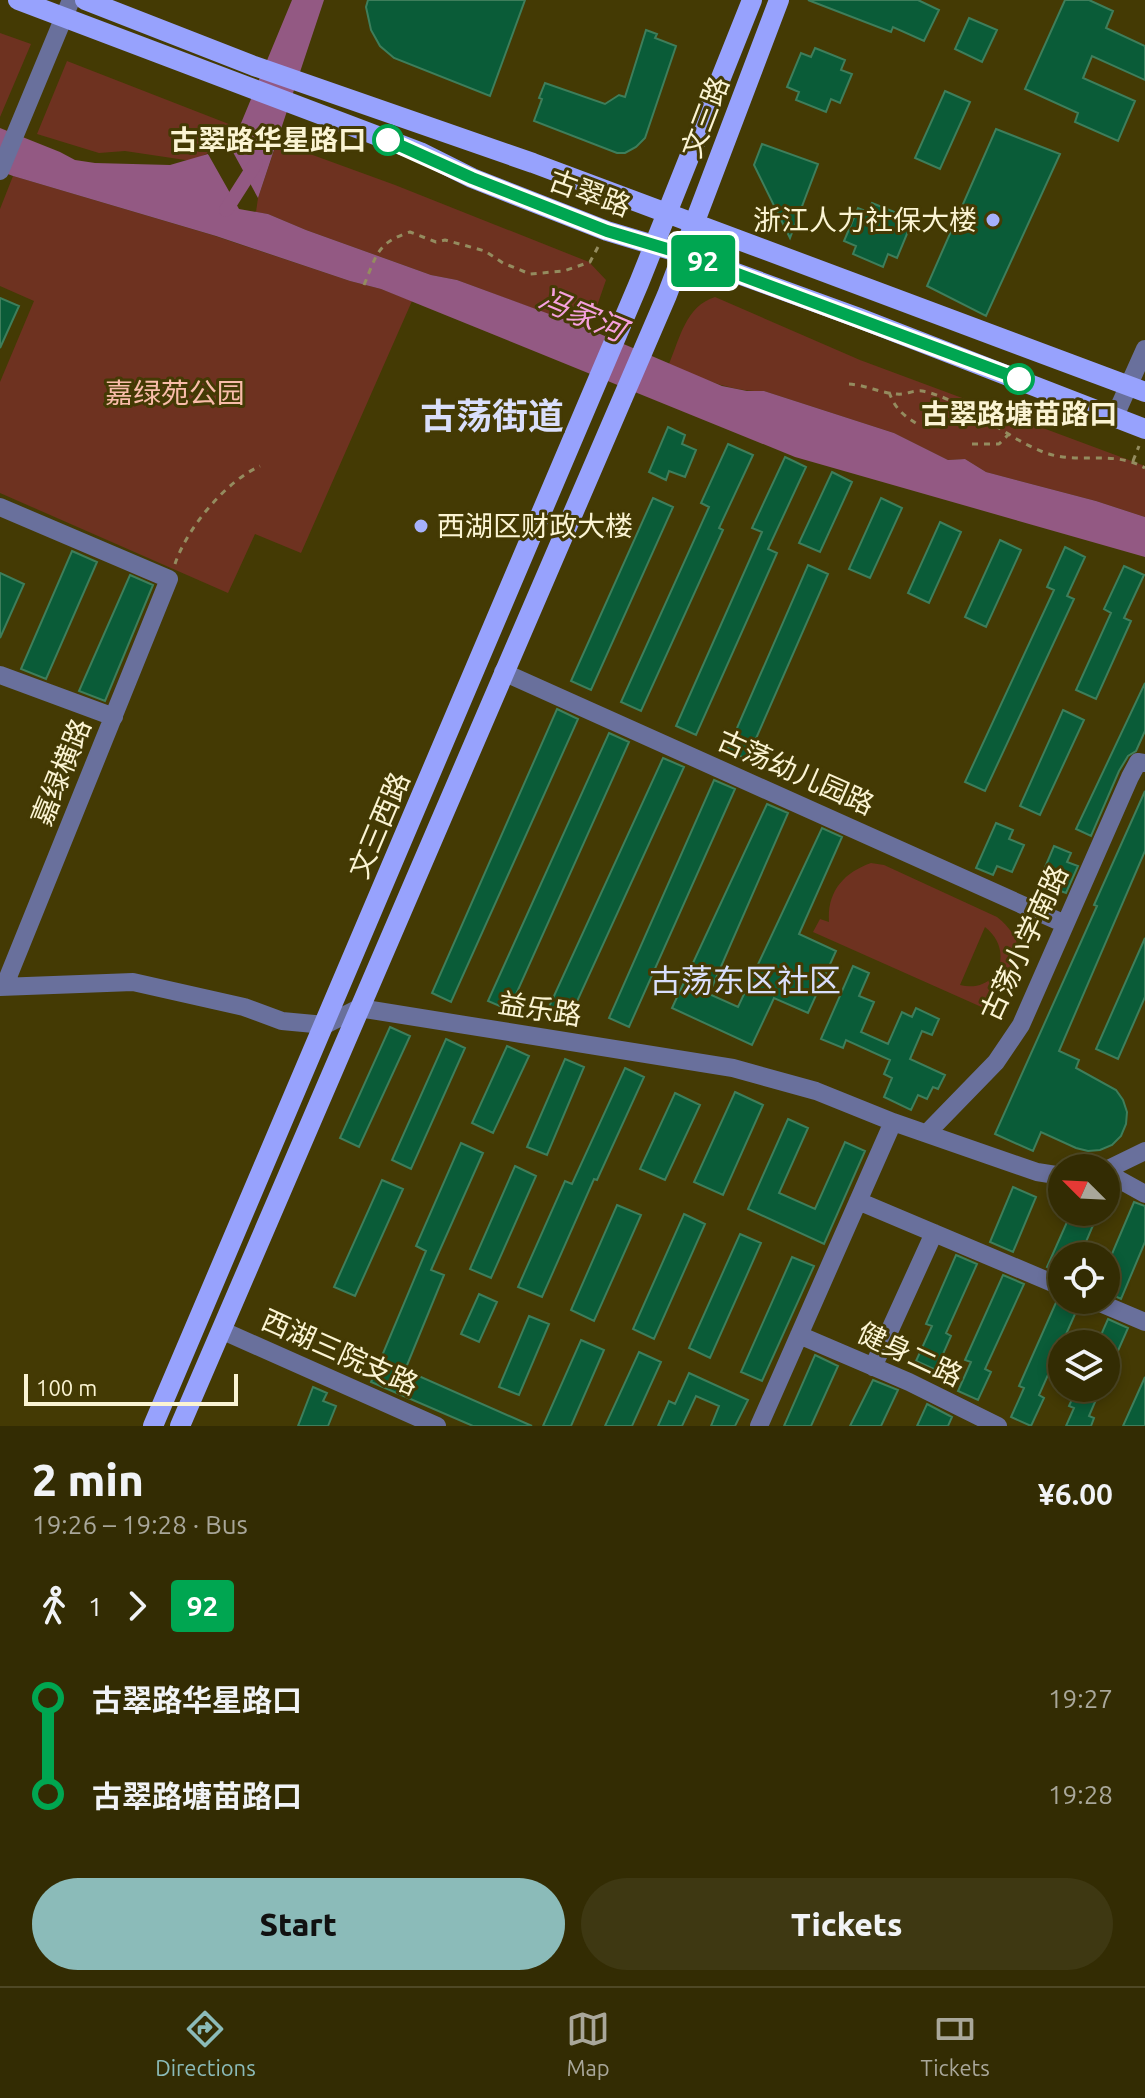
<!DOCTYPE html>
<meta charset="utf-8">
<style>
:root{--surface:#332c03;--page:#3e3812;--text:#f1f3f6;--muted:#a9a79a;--line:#4e4825;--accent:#8bbbb9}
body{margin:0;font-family:Ubuntu,"Noto Sans SC",sans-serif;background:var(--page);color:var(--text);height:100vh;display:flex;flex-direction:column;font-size:30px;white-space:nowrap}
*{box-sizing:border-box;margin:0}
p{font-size:26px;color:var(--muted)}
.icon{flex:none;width:44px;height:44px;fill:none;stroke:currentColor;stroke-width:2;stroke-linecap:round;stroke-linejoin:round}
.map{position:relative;height:1426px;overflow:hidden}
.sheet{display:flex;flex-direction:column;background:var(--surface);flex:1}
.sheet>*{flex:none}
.badge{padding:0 16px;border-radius:6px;font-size:28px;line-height:52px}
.needle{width:52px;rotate:294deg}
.tools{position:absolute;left:1048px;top:1154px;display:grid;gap:16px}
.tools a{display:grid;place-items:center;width:72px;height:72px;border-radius:50%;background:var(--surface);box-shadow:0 4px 12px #0003,0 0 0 2px var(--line);font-size:40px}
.scale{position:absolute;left:24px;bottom:20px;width:214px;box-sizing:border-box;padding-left:8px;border:4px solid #fbf4d3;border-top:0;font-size:22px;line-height:28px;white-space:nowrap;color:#fbf4d3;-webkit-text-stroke:6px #443a04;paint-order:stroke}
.map>.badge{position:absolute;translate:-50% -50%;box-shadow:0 0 0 4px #fff}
.legs{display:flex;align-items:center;gap:12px;height:88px;padding:0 32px;font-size:26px}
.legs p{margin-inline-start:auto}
.headline{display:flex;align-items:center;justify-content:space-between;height:136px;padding:0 32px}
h1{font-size:44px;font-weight:800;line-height:60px}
.cta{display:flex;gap:16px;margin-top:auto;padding:16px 32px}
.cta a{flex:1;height:92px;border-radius:48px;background:var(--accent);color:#111;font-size:32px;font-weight:800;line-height:92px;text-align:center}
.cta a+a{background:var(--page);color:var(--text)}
ul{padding:0 32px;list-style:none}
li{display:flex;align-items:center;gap:28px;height:96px;font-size:30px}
li i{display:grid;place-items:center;width:12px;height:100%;margin:0 10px;background:currentColor}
li i::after{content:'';width:20px;height:20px;margin:-10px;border:6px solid;border-radius:50%;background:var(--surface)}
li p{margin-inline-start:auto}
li:first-child i{background:linear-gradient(#0000 50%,currentColor 0)}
li:last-child i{background:linear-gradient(currentColor 50%,#0000 0)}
.menu{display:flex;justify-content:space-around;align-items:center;height:112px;border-top:2px solid var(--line);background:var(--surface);font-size:22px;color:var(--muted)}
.menu a{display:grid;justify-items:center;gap:4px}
.menu .active{color:var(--accent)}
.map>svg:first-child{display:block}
.green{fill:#6e3220;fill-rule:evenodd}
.water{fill:#935983}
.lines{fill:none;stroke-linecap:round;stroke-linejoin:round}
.canal{stroke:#935983;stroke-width:14}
.building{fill:#0a5c38;stroke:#3e7e5b;stroke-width:2}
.path{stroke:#948c5f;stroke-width:3;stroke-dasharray:6 6;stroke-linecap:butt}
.minor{stroke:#69709c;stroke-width:18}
.major{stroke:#97a2fd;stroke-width:20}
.line-1-casing{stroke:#fff;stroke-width:18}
.line-1{stroke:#00a651;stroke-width:12}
.stop-1-dot{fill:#fff;stroke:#00a651;stroke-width:4}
.poi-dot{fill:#a6b1fc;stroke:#443a04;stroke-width:3}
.labels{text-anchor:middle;stroke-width:6;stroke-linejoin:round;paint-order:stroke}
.street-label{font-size:28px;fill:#fbf4d3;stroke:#443a04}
.stop-label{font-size:28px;font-weight:bold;fill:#fbf4d3;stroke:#443a04;text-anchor:end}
.poi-label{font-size:28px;fill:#fbf4d3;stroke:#443a04;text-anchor:end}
.park-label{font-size:28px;fill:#f9bcaa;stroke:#443a04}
.water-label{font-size:30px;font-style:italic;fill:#f4a0dd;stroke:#443a04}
.quarter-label{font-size:32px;fill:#d9defb;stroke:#443a04}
.district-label{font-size:36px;font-weight:bold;fill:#d9defb;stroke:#443a04}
</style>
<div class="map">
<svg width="1145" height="1426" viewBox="0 0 1145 1426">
<rect width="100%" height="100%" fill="#443a04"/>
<path class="green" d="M0,33l31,11 -31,73z
M67,61l172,67 -11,15 -36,18 -67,-10 -26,2 -62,-19z
M277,142l118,43 194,77 17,18 -17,49 -132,-49 -26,-5 -125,-45 -38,-16 -12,-2 2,-14z
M13,176l199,59 138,46 31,8 31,12 -111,252 -46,-19 -27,59 -228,-100v-111l34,-81 -34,-15v-77z
M715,297l145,63 285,106v51l-49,-16 -110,-29 -21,-13 -17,1 -54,-27 -130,-42c-34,1 -64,-13 -95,-27 11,-26 17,-58 46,-67z
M871,863l13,2 113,52c33,26 25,55 -6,78l10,5 -6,13 -182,-81 7,-13 9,3c-2,-30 14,-49 42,-59zM985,927c30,23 14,67 -25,58z"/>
<path class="water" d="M292,0h32l-66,198 -30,-55 11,-15z
M0,128l60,24 15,8 20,3 75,2 38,-11 31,55 29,5 38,16 125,45 26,5 122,45 143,61 25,5h17l130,42 54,27 17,-1 21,13 110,29 49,16v40l-350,-100 -414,-168 -31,-8 -134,-45 -203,-60 -13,-5z"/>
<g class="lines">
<path class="canal" d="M226,210l30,-47"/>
</g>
<path class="building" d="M368,0h157l-35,96 -96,-38 -14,-12 -9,-16 -5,-23z
M808,0h110l21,10 -15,31 -31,-14 -2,5z
M1065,0h24l24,11 -7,17 39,18v34l-53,-24 -9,22 52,23 -17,40 -43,-19 3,-9 -53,-24z
M969,18l28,12 -15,32 -27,-13z
M646,30l11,4 -2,4 21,8 -31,92 -9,9 -11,6h-8l-83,-32 8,-22 -3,-1 6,-15 60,21 14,-9 6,2z
M815,48l30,12 -4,10 11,4 -12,29 -9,-4 -5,13 -30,-12 3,-8 -12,-5 14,-34 10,4z
M945,91l25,11 -30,67 -25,-11z
M996,129l64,25 -74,162 -59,-30z
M762,144l56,20 -28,74 -36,-73z
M872,203l30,12 -3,9 10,5 -12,29 -9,-4 -5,13 -30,-13 3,-8 -12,-5 14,-33 10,4z
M0,298l19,8 -19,42z
M668,427l17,8 -3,9 14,6 -11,27 -16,-6 -3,9 -17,-8z
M728,444l25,11 -34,73 4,2 -82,181 -20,-9 88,-195 -8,-4z
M785,457l21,10 -38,82 9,4 -81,182 -20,-9 86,-194 -10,-4z
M832,472l20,10 -32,70 -21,-9z
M653,498l20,9 -82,183 -20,-9z
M881,498l21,10 -32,70 -21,-9z
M940,522l21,10 -32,71 -21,-10z
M1000,540l21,10 -35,77 -21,-10z
M1065,547l20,10 -18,39 7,3 -89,192 -20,-9 89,-192 -7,-3z
M72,551l25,11 -51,117 -25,-10z
M808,565l20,9 -81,185 -20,-8z
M1124,566l20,9 -20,43 7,3 -35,78 -20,-9 35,-77 -7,-4z
M0,573l24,11 -24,54z
M130,575l23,10 -48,116 -26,-10z
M1145,683v48l-9,20 -8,5 -9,15 -28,65 -15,-7z
M557,709l21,10 -127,283 -19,-9z
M1063,710l21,10 -44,95 -20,-9z
M609,733l20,9 -120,268 -21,-9z
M663,758l21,9 -115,252 -21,-10z
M714,780l21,9 -106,238 -20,-9z
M1145,791v60l-86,200 20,9 -3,8 40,22 7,10 4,12 -1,12 -5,12 -9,9 -12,5 -12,1 -12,-3 -35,-16 -8,19 -38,-17 102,-228 -3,-1z
M767,804l21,9 -79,181 29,13 84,-179 20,9 -43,97 37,17 -28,62 -34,-15 -22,47 -80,-37z
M996,823l17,7 -4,9 15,6 -12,27 -15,-6 -4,9 -17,-7z
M1054,846l17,7 -4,9 11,4 -12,27 -11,-4 -4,9 -16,-7z
M1145,938v59l-27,62 -22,-10z
M853,966l16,7 -10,23 15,6 -13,30 27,12 14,-32 10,5 4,-9 23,11 -7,16 -10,-4 -12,28 35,16 -7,14 -5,-2 -6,12 -9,-4 -7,15 -27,-13 8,-19 -8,-4 6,-14 -44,-20 -3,8 -22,-9z
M390,1027l20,9 -51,111 -19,-9z
M446,1039l19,9 -54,121 -19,-9z
M507,1046l22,10 -36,77 -21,-10z
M565,1059l19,8 -37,88 -20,-8z
M625,1068l19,9 -47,103 -3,-1 -52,118 -24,-10 47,-106 7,3z
M735,1092l28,13 -40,90 -29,-13z
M675,1093l25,12 -35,75 -25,-11z
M788,1119l20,9 -29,65 36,16 30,-67 20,9 -41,93 -76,-35z
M461,1143l22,10 -52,117 13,5 -39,95 127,56h-59l-102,-44 55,-131 -10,-5z
M515,1166l21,10 -45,102 -21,-9z
M382,1180l21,9 -48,107 -21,-9z
M1013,1187l23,10 -23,55 -23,-10z
M1134,1202l11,4v36l-24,57 -15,-7v-24z
M617,1205l24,10 -47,106 -23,-11z
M1071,1213l23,10 -14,33h-18v17l-15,-6z
M684,1214l21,10 -51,115 -21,-10z
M740,1234l21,9 -51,115 -21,-10z
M956,1255l21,9 -31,69 5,3 -15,34 -20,-9 16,-35 -6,-2z
M792,1257l22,9 -52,115 -21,-9z
M1003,1275l21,9 -39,85 6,3 -13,28 -20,-9 13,-29 -6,-2z
M479,1294l18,8 -18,40 -18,-8z
M1058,1298l21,7 -40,90 5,3 -13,28 -20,-9 13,-29 -5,-2z
M529,1316l20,8 -30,71 -20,-8z
M1108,1319l20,9 -22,50v-34h-9z
M581,1340l23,10 -33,76h-28z
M639,1352l22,10 -29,64h-27z
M815,1355l23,11 -27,60h-27z
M689,1373l59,27 -13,26h-24l8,-20 -23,-10 -14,30h-24l11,-25 6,3z
M1145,1377v49h-22z
M873,1380l25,10 -17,36h-31z
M313,1387l14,6 -4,8 13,5 -8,20h-30z
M1077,1388h24l-12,28 5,2 -3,8h-25l8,-18 -5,-2z
M927,1404l25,13 -4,9h-31z"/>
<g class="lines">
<path class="path" d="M364,285c13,-31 13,-42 46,-53l26,10 9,-2 40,11 18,12 27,11 34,-3 26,-9 9,-17
M849,384c16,1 32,9 48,10 8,1 17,-4 25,-3 17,3 36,13 51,21 25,14 48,33 76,42 32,10 65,-4 96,14
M889,392c6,17 15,24 30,33
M972,444h27l9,-9
M1133,461l6,-15
M175,564c12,-36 50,-82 85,-98"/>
<path class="minor" d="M0,171l71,-171
M1115,416l30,-67
M0,507l169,72 -165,408
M503,672l562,252
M0,675l114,42
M0,987l133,-5 111,25 38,14 43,4 34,-17 374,60 83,23 77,31 144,50 25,4
M927,1133l69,-71 25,-37 109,-248 8,-15 7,1
M1106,1170l39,-19
M1107,1170l11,9 27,15
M858,1201l204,86
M1093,1300l52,22
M221,1330l216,96
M799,1335l110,47 89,44
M873,1367l61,-134
M759,1426l134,-304"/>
<path class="major" d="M18,0l402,152 52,26 135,53 77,23 175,64 286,111
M85,0l169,66 279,97 612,229
M153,1426l486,-1143 113,-283
M180,1426l487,-1131 112,-295"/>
</g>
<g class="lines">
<g class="line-1-casing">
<path id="line-1" d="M388,140l84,38 135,53 77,23 335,125"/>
</g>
<use href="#line-1" class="line-1"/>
</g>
<g class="stop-1-dot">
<circle cx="388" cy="140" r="14"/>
<circle cx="1019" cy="379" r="14"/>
</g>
<g class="poi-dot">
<circle cx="993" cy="220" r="8"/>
<circle cx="421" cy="526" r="8"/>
</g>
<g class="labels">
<g class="street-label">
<text transform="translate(705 117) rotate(-69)" y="10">文三路</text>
<text transform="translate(590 193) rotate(20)" y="10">古翠路</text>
<text transform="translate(61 772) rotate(-68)" y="10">嘉绿横路</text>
<text transform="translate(796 772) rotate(24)" y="10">古荡幼儿园路</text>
<text transform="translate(379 825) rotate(-67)" y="10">文三西路</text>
<text transform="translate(1024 943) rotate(-65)" y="10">古荡小学南路</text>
<text transform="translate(540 1009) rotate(9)" y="10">益乐路</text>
<text transform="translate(340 1352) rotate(24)" y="10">西湖三院支路</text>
<text transform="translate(910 1354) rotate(25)" y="10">健身二路</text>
</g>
<g class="stop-label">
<text x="366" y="150">古翠路华星路口</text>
<text x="1019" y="424" text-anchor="middle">古翠路塘苗路口</text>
</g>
<g class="poi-label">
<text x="977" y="230">浙江人力社保大楼</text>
<text x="437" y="536" text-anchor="start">西湖区财政大楼</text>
</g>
<g class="park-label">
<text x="175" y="403">嘉绿苑公园</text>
</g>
<g class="water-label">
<text transform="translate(582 315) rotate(23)" y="10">冯家河</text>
</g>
<g class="quarter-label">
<text x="745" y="992">古荡东区社区</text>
</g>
<g class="district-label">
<text x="492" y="429">古荡街道</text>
</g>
</g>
</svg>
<div class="tools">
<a><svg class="needle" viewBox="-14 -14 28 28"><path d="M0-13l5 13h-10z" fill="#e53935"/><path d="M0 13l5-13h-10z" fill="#a9a79a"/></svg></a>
<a><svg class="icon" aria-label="locate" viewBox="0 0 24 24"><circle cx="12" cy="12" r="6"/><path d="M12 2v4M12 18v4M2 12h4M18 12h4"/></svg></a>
<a><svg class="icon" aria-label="layers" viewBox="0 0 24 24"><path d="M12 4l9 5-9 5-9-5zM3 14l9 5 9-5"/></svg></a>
</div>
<div class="scale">100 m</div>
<b class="badge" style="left:703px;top:261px;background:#00a651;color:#fff">92</b>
</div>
<section class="sheet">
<div class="headline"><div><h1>2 min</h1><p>19:26 – 19:28 · Bus</p></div><b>¥6.00</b></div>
<div class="legs"><svg class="icon" aria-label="walk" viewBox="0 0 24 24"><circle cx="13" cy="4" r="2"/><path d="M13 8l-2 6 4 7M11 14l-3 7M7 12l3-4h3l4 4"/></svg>1<svg class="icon" aria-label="forward" viewBox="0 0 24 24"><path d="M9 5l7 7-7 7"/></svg><b class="badge" style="background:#00a651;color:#fff">92</b></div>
<ul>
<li><i style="color:#00a651"></i><b>古翠路华星路口</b><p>19:27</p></li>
<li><i style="color:#00a651"></i><b>古翠路塘苗路口</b><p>19:28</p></li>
</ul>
<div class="cta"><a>Start</a><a>Tickets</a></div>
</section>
<nav class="menu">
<a class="active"><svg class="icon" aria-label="directions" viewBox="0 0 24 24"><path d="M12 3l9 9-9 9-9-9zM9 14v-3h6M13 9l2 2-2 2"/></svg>Directions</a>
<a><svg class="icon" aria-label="map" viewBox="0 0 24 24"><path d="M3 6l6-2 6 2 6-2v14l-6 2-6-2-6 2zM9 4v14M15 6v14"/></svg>Map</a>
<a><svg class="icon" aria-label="tickets" viewBox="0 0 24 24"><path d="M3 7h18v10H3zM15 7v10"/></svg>Tickets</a>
</nav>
